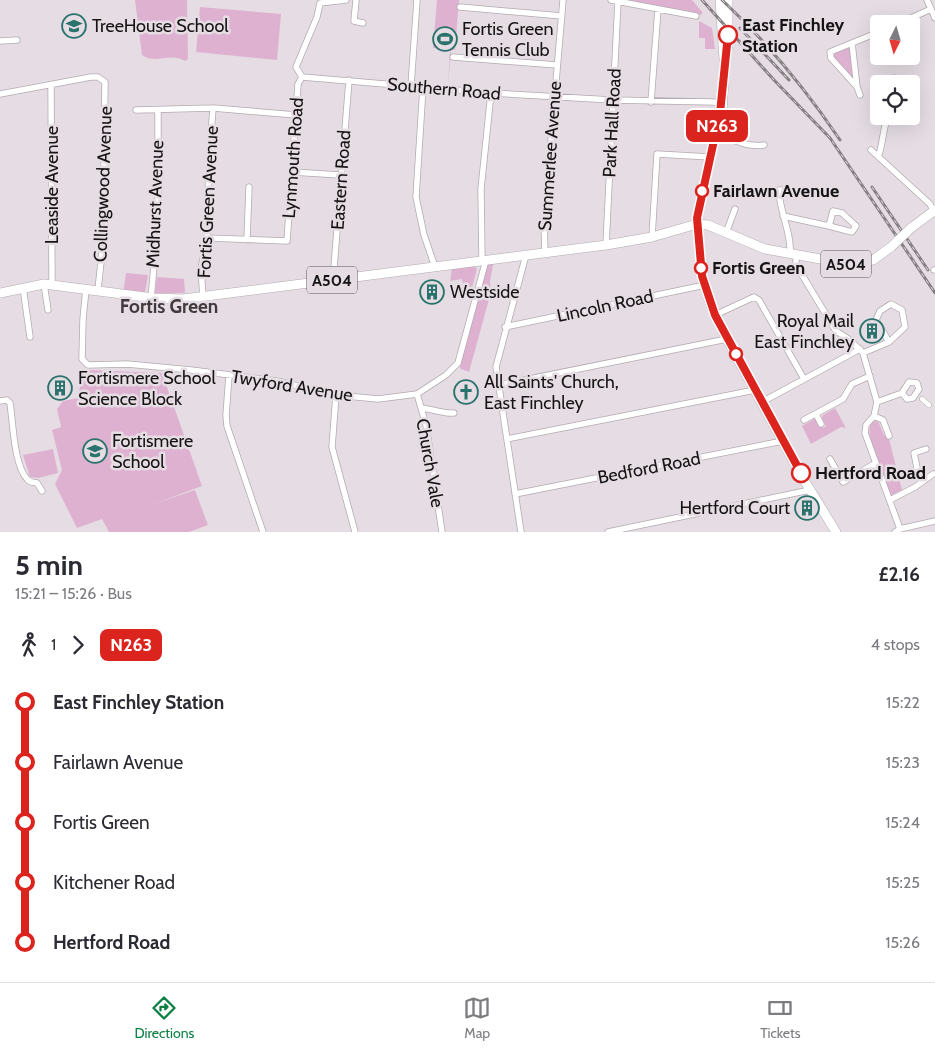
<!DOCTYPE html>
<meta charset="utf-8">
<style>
:root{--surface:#fff;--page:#f2f2f3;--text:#2b2b33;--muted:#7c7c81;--line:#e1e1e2;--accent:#0b8043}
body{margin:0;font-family:Cabin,sans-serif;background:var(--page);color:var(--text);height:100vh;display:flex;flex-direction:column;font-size:19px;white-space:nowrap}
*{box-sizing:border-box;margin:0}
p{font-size:16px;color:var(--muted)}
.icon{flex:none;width:28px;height:28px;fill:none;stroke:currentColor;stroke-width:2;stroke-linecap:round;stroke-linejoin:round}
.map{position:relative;height:532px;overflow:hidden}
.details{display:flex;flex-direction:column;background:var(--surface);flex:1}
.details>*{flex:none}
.badge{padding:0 10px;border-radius:8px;font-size:18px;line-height:32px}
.needle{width:32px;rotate:185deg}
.fabs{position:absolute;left:870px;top:15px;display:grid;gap:10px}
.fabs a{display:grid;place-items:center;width:50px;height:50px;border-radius:5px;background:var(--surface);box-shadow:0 5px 20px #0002;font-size:25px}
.map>.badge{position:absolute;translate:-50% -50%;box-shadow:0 0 0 2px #fff}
.legs{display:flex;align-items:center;gap:8px;height:55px;padding:0 15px;font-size:16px}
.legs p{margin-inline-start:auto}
.overview{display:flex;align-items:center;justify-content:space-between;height:85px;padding:0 15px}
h1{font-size:28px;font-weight:700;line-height:38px}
ul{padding:0 15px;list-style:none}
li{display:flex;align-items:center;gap:18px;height:60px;font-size:19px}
li i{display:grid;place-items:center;width:8px;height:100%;margin:0 6px;background:currentColor}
li i::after{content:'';width:12px;height:12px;margin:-6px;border:4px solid;border-radius:50%;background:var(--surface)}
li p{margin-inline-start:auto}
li:first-child i{background:linear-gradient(#0000 50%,currentColor 0)}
li:last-child i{background:linear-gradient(currentColor 50%,#0000 0)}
.tabs{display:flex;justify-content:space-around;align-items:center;height:70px;border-top:1px solid var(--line);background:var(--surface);font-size:14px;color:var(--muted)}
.tabs a{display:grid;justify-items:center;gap:2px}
.tabs .selected{color:var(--accent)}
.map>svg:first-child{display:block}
.green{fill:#dfb1d1}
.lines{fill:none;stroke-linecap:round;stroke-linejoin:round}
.pedestrian-casing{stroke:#b2aaaf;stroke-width:5.5}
.minor-casing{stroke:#b2aaaf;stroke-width:7}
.primary-casing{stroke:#b2aaaf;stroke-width:10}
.pedestrian{stroke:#fff;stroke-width:4.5}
.minor{stroke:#fff;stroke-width:5.5}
.primary{stroke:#fff;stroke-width:9}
.rail-casing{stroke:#857f83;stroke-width:3}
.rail{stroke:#e5dde3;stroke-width:1;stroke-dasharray:4;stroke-linecap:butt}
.primary-bridge-casing{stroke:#b2aaaf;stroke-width:10;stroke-linecap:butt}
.primary-bridge{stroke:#fff;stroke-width:9}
.line-1-casing{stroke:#fff;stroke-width:11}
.line-1{stroke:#dc241f;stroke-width:8}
.stop-1-dot{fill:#fff;stroke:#dc241f;stroke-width:2.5}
.labels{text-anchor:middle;stroke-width:5;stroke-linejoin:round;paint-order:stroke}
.shield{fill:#e5dde3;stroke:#545053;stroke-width:1}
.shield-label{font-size:16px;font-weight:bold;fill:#161315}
.stop-label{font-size:18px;font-weight:bold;fill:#161315;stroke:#e5dde3;text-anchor:start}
.poi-label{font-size:18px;fill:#161315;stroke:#e5dde3;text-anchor:start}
.street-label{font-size:18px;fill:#161315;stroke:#e5dde3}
.neighbourhood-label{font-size:19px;font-weight:bold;fill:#40393e;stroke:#e5dde3}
</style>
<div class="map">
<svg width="935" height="532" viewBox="0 0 935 532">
<rect width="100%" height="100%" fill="#e5dde3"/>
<path class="green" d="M135,0h52l1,59 -3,2c-16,-9 -29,4 -43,-6z
M437,0h22l-4,50h-4l-3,35 2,-35 -17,-2z
M623,0h69l11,13 -3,2z
M200,7l81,7 -4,46 -81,-8z
M699,21l13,7 3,21h-10v-11h-6z
M850,47l4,32 -21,-22 1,-4z
M494,259l-4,22 1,11 -22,80 -8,-3 -3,-6 28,-103z
M474,266l3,3 -7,26 -4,-1 2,-8 -5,-3 -1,-4 -12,2 2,-13z
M126,273l22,2 -3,18 -22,1z
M157,277l27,2 1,14h-30z
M89,370l73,3 40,113 -48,18 41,-14 13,35 -19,7h-80l-7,-13 -25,9 -22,-44 7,-14 -10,-40 9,-3 -4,-18 6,-8 15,-3 3,-18z
M835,408l11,20 -5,-1 -30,17 -9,-18 12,-7 4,1 5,8 3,-2 -4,-8 1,-3z
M878,421l6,14 5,4 13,51 -10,5 -2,-1c-6,-16 -28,-59 -18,-72z
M53,449l5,24 -20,5 -8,-1 -7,-22z"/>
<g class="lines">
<g class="pedestrian-casing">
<path id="pedestrian" d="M922,399l7,6"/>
</g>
<g class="minor-casing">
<path id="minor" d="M356,0l-2,21 9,2
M611,0l85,16
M927,0l8,18
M460,7l102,9
M898,24l33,-15
M0,41l17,-1
M852,43l5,44 3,8
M453,57l104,8
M302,77l189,16 121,7 102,2 5,2
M302,77l-6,-10 21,-50 3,-14 26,-3
M894,84v-6
M51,85l1,199
M411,86l6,-86
M423,87l-7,110 8,38 11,32
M857,87l-26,-29 -1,-6 49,-20
M0,94l91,-17h7l7,5 -2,161 -5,47
M651,102l7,-93
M136,110l77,-2 83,7
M715,135c17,3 31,13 49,10
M871,150l59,54 3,6
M878,156c4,-5 5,-29 10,-40
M292,172l48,3
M833,211l9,2 14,13 -4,6 -23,-6z
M783,216l46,10
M726,233l9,-24
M652,237l5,-83 53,3
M207,238l80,3 11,-157 4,-7
M247,240l2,-53
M606,245l12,-244
M545,253l-1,-31 19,-222
M790,254c2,-21 -11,-43 -11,-64l22,1
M796,255v10l40,66 14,9 13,13 14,49 -3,14 9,4 6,16
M482,261l-1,-72 10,-96
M934,270h1
M333,280l16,-200
M44,284l4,26
M23,287l7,50
M86,289l-3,30 -1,40 6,6 39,-1 64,6 86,11 59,14 42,4 39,-5 29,-19 12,-12 28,-103
M203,297l-2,-28 6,-31 2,-77 4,-53
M151,298l7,-73v-114
M715,315l39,-18 5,3 45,79
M505,327l200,-42
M863,353l26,-11 -13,-22 4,-9 11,-7 11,6 3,17 -16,15
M229,376l-3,39 1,11 36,106
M499,385l228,-46
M417,394l9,31 16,107
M336,395l-4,52 23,85
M0,401l7,-1 3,3c3,20 4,62 17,76 3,4 6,3 10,4l5,8
M762,402l98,-53
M877,402l25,-9 7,-11 8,1 2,6 -6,9 -6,1 -5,-6
M421,408c12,1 22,6 33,5
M816,414l5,10
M874,416l-8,9 -1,8 35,96 -5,3
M804,420l39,-21 9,-15 18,-8
M507,439l248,-49
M830,459l13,23 33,-19
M925,480l-8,-12 -3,-15 12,-4
M515,494l268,-53
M890,500l25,-13 18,-13
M900,529l35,-8
M521,532l-25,-165 30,-112
M608,532l202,-42"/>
</g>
<g class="primary-casing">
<path id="primary" d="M720,0l4,59
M728,0v45l-3,16 -3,50 -2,2 -23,105 5,58 10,32 15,31 74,136 35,57
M911,228l24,-18
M0,293l44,-9 109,14 30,1 423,-54 46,-8 45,-13 11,1 57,24 89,16 19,-5 18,-13"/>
</g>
<use href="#pedestrian" class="pedestrian"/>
<use href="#minor" class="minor"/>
<use href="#primary" class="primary"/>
<g class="rail-casing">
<path id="rail" d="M702,0l72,80 56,58 105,155
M722,0c45,42 83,88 118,140
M740,28l49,52
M872,187l56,83"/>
</g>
<use href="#rail" class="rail"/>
<g class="primary-bridge-casing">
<path id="primary-bridge" d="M891,247l20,-19"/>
</g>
<use href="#primary-bridge" class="primary-bridge"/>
</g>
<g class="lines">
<g class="line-1-casing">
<path id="line-1" d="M728,35l-8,78 -23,105 5,58 13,39 86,158"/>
</g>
<use href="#line-1" class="line-1"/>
</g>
<defs>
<g id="school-ring" transform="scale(1.25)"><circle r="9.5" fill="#e5dde3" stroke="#2a726c" stroke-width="1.5"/><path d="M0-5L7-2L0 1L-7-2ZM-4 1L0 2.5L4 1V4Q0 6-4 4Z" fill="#2a726c"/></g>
<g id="stadium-ring" transform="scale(1.25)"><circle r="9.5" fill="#e5dde3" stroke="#2a726c" stroke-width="1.5"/><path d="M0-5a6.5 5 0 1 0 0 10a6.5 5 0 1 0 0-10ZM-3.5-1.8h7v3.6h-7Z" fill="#2a726c"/></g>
<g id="building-ring" transform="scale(1.25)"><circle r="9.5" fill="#e5dde3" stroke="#2a726c" stroke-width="1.5"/><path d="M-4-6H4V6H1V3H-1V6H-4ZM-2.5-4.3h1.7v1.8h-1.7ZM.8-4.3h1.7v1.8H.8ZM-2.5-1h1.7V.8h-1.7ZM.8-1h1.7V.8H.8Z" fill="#2a726c"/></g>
<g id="church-ring" transform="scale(1.25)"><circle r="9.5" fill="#e5dde3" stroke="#2a726c" stroke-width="1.5"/><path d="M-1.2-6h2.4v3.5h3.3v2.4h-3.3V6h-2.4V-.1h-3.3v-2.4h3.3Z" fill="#2a726c"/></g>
</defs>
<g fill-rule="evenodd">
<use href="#school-ring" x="74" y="26"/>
<use href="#stadium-ring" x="445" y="39"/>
<use href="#building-ring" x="432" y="292"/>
<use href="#building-ring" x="872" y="331"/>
<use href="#building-ring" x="60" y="388"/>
<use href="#church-ring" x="466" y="392"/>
<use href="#school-ring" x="95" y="451"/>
<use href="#building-ring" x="807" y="508"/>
</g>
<g class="stop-1-dot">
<circle cx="728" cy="35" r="9"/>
<circle cx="702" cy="191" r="6"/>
<circle cx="701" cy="268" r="6"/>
<circle cx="736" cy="354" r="6"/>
<circle cx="801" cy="473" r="9"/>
</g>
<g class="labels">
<g class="shield">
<rect x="821" y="250.5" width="50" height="27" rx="4"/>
<rect x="307" y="266.5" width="50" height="27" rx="4"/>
</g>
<g class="shield-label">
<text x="846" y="270">A504</text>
<text x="332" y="286">A504</text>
</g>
<g class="stop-label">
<text x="742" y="31">East Finchley<tspan x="742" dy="21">Station</tspan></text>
<text x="713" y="197">Fairlawn Avenue</text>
<text x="712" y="274">Fortis Green</text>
<text x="815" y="479">Hertford Road</text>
</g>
<g class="poi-label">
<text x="92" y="32">TreeHouse School</text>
<text x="462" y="35">Fortis Green<tspan x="462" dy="21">Tennis Club</tspan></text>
<text x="450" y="298">Westside</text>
<text x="854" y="327" text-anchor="end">Royal Mail<tspan x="854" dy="21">East Finchley</tspan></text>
<text x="78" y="384">Fortismere School<tspan x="78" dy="21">Science Block</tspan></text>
<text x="484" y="388">All Saints' Church,<tspan x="484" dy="21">East Finchley</tspan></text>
<text x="112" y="447">Fortismere<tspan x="112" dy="21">School</tspan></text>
<text x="790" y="514" text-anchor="end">Hertford Court</text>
</g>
<g class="street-label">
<text transform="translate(444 89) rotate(5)" y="6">Southern Road</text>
<text transform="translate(612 123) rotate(-87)" y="6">Park Hall Road</text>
<text transform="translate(550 156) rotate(-86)" y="6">Summerlee Avenue</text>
<text transform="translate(293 158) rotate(-86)" y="6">Lynmouth Road</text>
<text transform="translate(341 180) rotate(-86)" y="6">Eastern Road</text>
<text transform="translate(103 184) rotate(-88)" y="6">Collingwood Avenue</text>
<text transform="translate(52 185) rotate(-90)" y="6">Leaside Avenue</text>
<text transform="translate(208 202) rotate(-87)" y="6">Fortis Green Avenue</text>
<text transform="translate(155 204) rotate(-88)" y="6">Midhurst Avenue</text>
<text transform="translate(605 306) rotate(-12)" y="6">Lincoln Road</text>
<text transform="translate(292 386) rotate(9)" y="6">Twyford Avenue</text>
<text transform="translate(430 463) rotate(80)" y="6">Church Vale</text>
<text transform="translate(649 468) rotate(-11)" y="6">Bedford Road</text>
</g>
<g class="neighbourhood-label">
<text x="169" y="313">Fortis Green</text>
</g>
</g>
</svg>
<div class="fabs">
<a><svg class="needle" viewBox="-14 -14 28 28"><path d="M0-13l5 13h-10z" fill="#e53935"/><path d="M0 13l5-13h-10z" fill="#7c7c81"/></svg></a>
<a><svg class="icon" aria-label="locate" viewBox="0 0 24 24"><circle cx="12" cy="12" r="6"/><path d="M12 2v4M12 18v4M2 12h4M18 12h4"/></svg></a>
</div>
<b class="badge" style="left:717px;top:126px;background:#dc241f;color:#fff">N263</b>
</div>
<section class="details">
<div class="overview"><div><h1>5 min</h1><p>15:21 – 15:26 · Bus</p></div><b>£2.16</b></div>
<div class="legs"><svg class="icon" aria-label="walk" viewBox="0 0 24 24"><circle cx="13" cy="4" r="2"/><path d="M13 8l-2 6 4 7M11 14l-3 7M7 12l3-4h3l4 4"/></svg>1<svg class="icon" aria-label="forward" viewBox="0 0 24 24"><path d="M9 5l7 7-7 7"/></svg><b class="badge" style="background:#dc241f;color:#fff">N263</b><p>4 stops</p></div>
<ul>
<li><i style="color:#dc241f"></i><b>East Finchley Station</b><p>15:22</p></li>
<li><i style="color:#dc241f"></i><span>Fairlawn Avenue</span><p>15:23</p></li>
<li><i style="color:#dc241f"></i><span>Fortis Green</span><p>15:24</p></li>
<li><i style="color:#dc241f"></i><span>Kitchener Road</span><p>15:25</p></li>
<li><i style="color:#dc241f"></i><b>Hertford Road</b><p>15:26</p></li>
</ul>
</section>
<nav class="tabs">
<a class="selected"><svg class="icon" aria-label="directions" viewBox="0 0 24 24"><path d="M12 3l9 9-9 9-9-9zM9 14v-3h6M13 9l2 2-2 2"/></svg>Directions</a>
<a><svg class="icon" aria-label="map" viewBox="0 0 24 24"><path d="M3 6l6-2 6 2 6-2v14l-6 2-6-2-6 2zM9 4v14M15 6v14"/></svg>Map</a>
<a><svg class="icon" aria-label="tickets" viewBox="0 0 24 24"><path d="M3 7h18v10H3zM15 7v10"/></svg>Tickets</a>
</nav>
